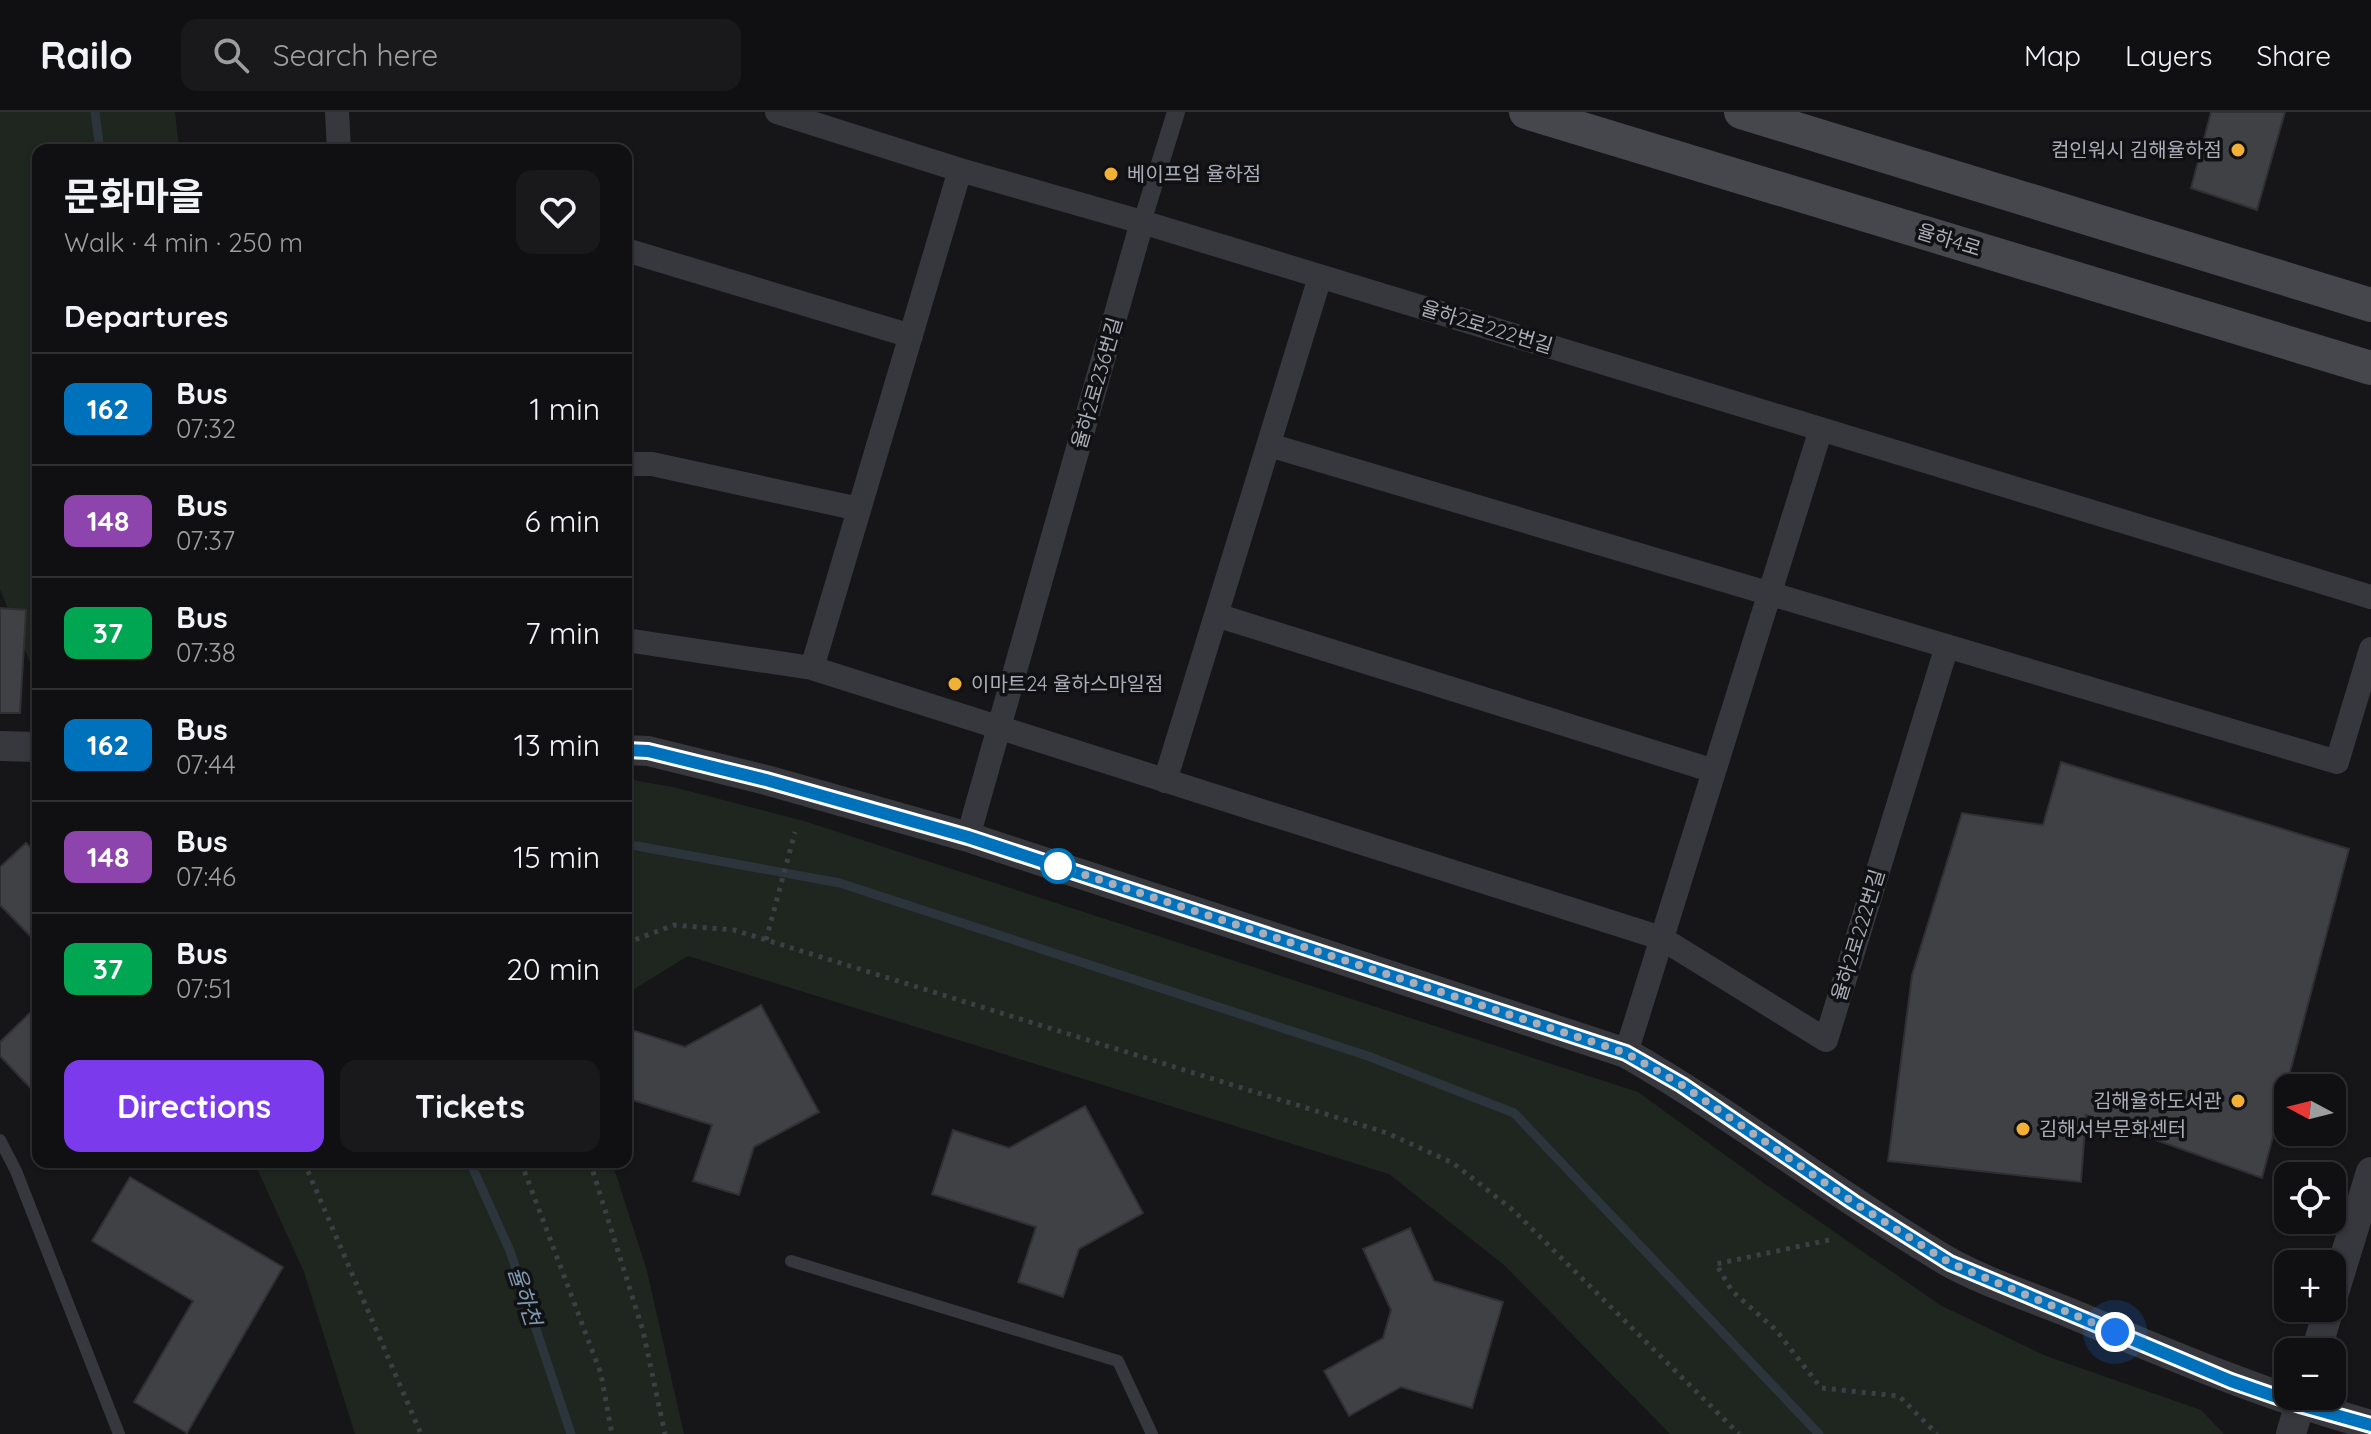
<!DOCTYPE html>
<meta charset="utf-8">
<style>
:root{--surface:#101012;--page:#19191b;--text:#f1f3f6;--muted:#9c9d9f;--line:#303032;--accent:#7c3aed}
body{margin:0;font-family:Quicksand,"Noto Sans KR",sans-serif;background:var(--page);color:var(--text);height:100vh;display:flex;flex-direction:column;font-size:30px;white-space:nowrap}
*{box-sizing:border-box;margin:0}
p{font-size:26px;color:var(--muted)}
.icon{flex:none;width:44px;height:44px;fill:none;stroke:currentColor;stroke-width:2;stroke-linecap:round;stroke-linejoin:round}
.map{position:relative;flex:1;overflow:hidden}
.sheet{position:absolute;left:32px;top:32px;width:600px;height:1024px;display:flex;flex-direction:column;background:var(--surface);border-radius:16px;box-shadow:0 2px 6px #0004,0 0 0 2px var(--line)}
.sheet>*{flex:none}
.badge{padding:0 16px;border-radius:12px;font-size:28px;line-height:52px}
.needle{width:52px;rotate:277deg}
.controls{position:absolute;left:2274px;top:962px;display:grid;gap:16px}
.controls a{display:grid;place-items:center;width:72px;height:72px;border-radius:16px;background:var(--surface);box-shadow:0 2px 6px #0004,0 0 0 2px var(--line);font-size:40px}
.you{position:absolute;width:40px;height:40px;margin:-20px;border:6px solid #fff;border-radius:50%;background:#1a73e8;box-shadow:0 0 0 12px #1a73e833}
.map>.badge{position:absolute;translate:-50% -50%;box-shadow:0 0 0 4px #fff}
h2{padding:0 32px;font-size:30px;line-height:72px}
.round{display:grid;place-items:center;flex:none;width:84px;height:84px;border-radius:16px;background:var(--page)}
.head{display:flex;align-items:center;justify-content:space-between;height:136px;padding:0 32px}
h1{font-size:38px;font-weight:700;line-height:60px}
.button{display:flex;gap:16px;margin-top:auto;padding:16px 32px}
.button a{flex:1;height:92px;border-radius:16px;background:var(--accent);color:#fff;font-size:32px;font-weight:700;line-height:92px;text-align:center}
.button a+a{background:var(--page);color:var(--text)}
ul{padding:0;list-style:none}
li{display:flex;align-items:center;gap:24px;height:112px;padding:0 32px;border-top:2px solid var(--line)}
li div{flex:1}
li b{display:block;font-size:30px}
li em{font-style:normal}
li .badge{min-width:88px;font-weight:700;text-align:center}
header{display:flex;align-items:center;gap:48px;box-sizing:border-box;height:112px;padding:0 40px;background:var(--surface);border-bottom:2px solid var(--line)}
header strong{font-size:38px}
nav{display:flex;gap:44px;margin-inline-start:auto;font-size:28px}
.search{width:560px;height:72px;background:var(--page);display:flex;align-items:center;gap:20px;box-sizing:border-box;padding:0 28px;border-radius:16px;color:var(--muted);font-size:30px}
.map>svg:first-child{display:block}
.green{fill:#1e261f}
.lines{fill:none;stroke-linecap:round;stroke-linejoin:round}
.stream{stroke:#2c353c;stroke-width:9}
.building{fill:#404145;stroke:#303034;stroke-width:2}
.path{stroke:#3d3f44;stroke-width:5;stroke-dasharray:4 6;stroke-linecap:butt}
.service{stroke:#37383d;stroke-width:12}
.pedestrian{stroke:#37383d;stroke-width:18}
.minor{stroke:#37383d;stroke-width:24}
.tertiary{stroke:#37383d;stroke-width:30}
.secondary{stroke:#45474d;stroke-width:34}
.line-casing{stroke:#fff;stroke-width:18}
.line{stroke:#0072bc;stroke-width:12}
.walk{stroke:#a8adb8;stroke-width:8;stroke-dasharray:0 14.4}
.poi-dot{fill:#f2b134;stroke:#111113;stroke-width:3}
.stop-dot{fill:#fff;stroke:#0072bc;stroke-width:4}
.labels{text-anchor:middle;stroke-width:7;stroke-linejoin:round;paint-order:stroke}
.poi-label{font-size:20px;fill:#a8adb8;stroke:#111113;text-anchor:start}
.street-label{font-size:20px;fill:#a8adb8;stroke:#111113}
.water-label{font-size:22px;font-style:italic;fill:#7f9bb3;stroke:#111113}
</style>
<header>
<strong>Railo</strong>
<div class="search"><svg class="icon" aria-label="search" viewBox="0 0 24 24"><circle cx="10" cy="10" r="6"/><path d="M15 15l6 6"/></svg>Search here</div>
<nav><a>Map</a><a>Layers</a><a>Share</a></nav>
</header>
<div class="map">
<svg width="2371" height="1322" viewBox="0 0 2371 1322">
<rect width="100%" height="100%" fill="#161618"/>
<path class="green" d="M0,0h175l4,38h-141v532l-38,-93z
M626,667l47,8 131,34 834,271 130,94 172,119 106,51 155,54 23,24h-554l-166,-169 -115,-91 -701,-218 -62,38z
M254,1050h358l35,109 37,163h-329l-51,-162z"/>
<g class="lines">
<path class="stream" d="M95,0l5,38
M626,732l214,39 528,173 146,57 305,321
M470,1050l40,89 61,183"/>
</g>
<path class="building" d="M2211,0h74l-28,98 -66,-22z
M0,496l26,2 -6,103h-20z
M2061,650l288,87 -87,329 -176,-63 -5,67 -193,-21 24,-186 50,-162 81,12z
M26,731l12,12v89l-38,-39v-38z
M38,893v91l-38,-40v-14z
M761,893l58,107 -65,35 -15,48 -46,-14 19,-56 -86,-27v-70l59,19z
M1085,994l58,107 -64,36 -16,48 -45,-15 18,-55 -104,-33 21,-64 56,18z
M130,1065l153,90 -96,166 -53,-31 59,-101 -101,-60z
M1410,1116l24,53 69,21 -31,106 -71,-21 -52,29 -25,-45 59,-33 8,-28 -28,-61z"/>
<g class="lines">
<path class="path" d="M766,828l29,-108
M626,831l48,-18 60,5 653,203 66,30 60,47 226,224
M304,1050l117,272
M521,1050l80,212 11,60
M590,1050l53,169 22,103
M1829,1128l-113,24 16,27 44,39 45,58 78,8 38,38"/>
<path class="service" d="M0,1028l16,31 103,263
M791,1149l327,100 34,73"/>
<path class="pedestrian" d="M1142,110l34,-110"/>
<path class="minor" d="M337,0l2,38
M777,0l183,58 182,52 1229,375
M626,138l285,86
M1269,333l1068,317 34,-113
M626,352h26l207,45
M1216,503l498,156
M626,528l186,28 849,270 165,102 121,-394
M812,556l148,-498
M1165,669l155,-504
M968,725l174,-615
M1626,941l195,-624"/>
<path class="tertiary" d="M0,634l38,1
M626,638l22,1 118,29 202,57 658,216c110,63 211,143 321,208 35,20 84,36 123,52 99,42 197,83 301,112
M2332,1187l39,-127
M2316,1240l13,-44
M2291,1322l11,-38"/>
<path class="secondary" d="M1526,0l845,256
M1741,0l630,193"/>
</g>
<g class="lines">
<g class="line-casing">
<path id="line" d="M626,638l22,1 118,29 202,57 658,216 56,32 171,117 97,61 281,118 69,24 71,20"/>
</g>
<use href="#line" class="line"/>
<path class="walk" d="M1058,754l568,187 56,32 171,117 97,61 165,69"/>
</g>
<g class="poi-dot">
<circle cx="2238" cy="38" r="8"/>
<circle cx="1111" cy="62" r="8"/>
<circle cx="955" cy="572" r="8"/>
<circle cx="2238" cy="989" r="8"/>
<circle cx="2023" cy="1017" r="8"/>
</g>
<circle class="stop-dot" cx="1058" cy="754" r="16"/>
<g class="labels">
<g class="poi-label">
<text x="2222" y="45" text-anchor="end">컴인워시 김해율하점</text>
<text x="1127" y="69">베이프업 율하점</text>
<text x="971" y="579">이마트24 율하스마일점</text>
<text x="2222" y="996" text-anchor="end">김해율하도서관</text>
<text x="2039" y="1024">김해서부문화센터</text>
</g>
<g class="street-label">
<text transform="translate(1949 128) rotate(17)" y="7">율하4로</text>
<text transform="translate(1487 215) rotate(17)" y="7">율하2로222번길</text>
<text transform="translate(1097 271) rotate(-74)" y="7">율하2로236번길</text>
<text transform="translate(1858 823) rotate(-73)" y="7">율하2로222번길</text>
</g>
<g class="water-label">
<text transform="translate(525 1184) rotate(72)" y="8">율하천</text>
</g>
</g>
</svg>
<div class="controls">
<a><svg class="needle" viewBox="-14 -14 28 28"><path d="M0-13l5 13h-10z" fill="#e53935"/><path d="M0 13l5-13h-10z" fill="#9c9d9f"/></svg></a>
<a><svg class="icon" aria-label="locate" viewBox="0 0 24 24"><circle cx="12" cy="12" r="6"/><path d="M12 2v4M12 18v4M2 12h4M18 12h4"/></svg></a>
<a>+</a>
<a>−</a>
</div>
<div class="you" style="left:2115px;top:1220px"></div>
<section class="sheet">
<div class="head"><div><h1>문화마을</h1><p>Walk · 4 min · 250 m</p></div><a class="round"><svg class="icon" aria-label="heart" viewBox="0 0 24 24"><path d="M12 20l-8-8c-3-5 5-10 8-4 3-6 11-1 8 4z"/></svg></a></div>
<h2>Departures</h2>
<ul>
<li><span class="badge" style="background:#0072bc;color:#fff">162</span><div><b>Bus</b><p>07:32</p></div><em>1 min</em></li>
<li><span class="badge" style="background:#8e44ad;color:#fff">148</span><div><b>Bus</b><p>07:37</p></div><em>6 min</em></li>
<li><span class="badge" style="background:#00a651;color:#fff">37</span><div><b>Bus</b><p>07:38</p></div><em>7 min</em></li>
<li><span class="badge" style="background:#0072bc;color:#fff">162</span><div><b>Bus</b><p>07:44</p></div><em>13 min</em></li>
<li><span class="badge" style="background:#8e44ad;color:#fff">148</span><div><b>Bus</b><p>07:46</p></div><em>15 min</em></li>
<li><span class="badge" style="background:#00a651;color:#fff">37</span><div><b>Bus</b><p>07:51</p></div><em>20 min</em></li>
</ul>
<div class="button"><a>Directions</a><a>Tickets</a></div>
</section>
</div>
